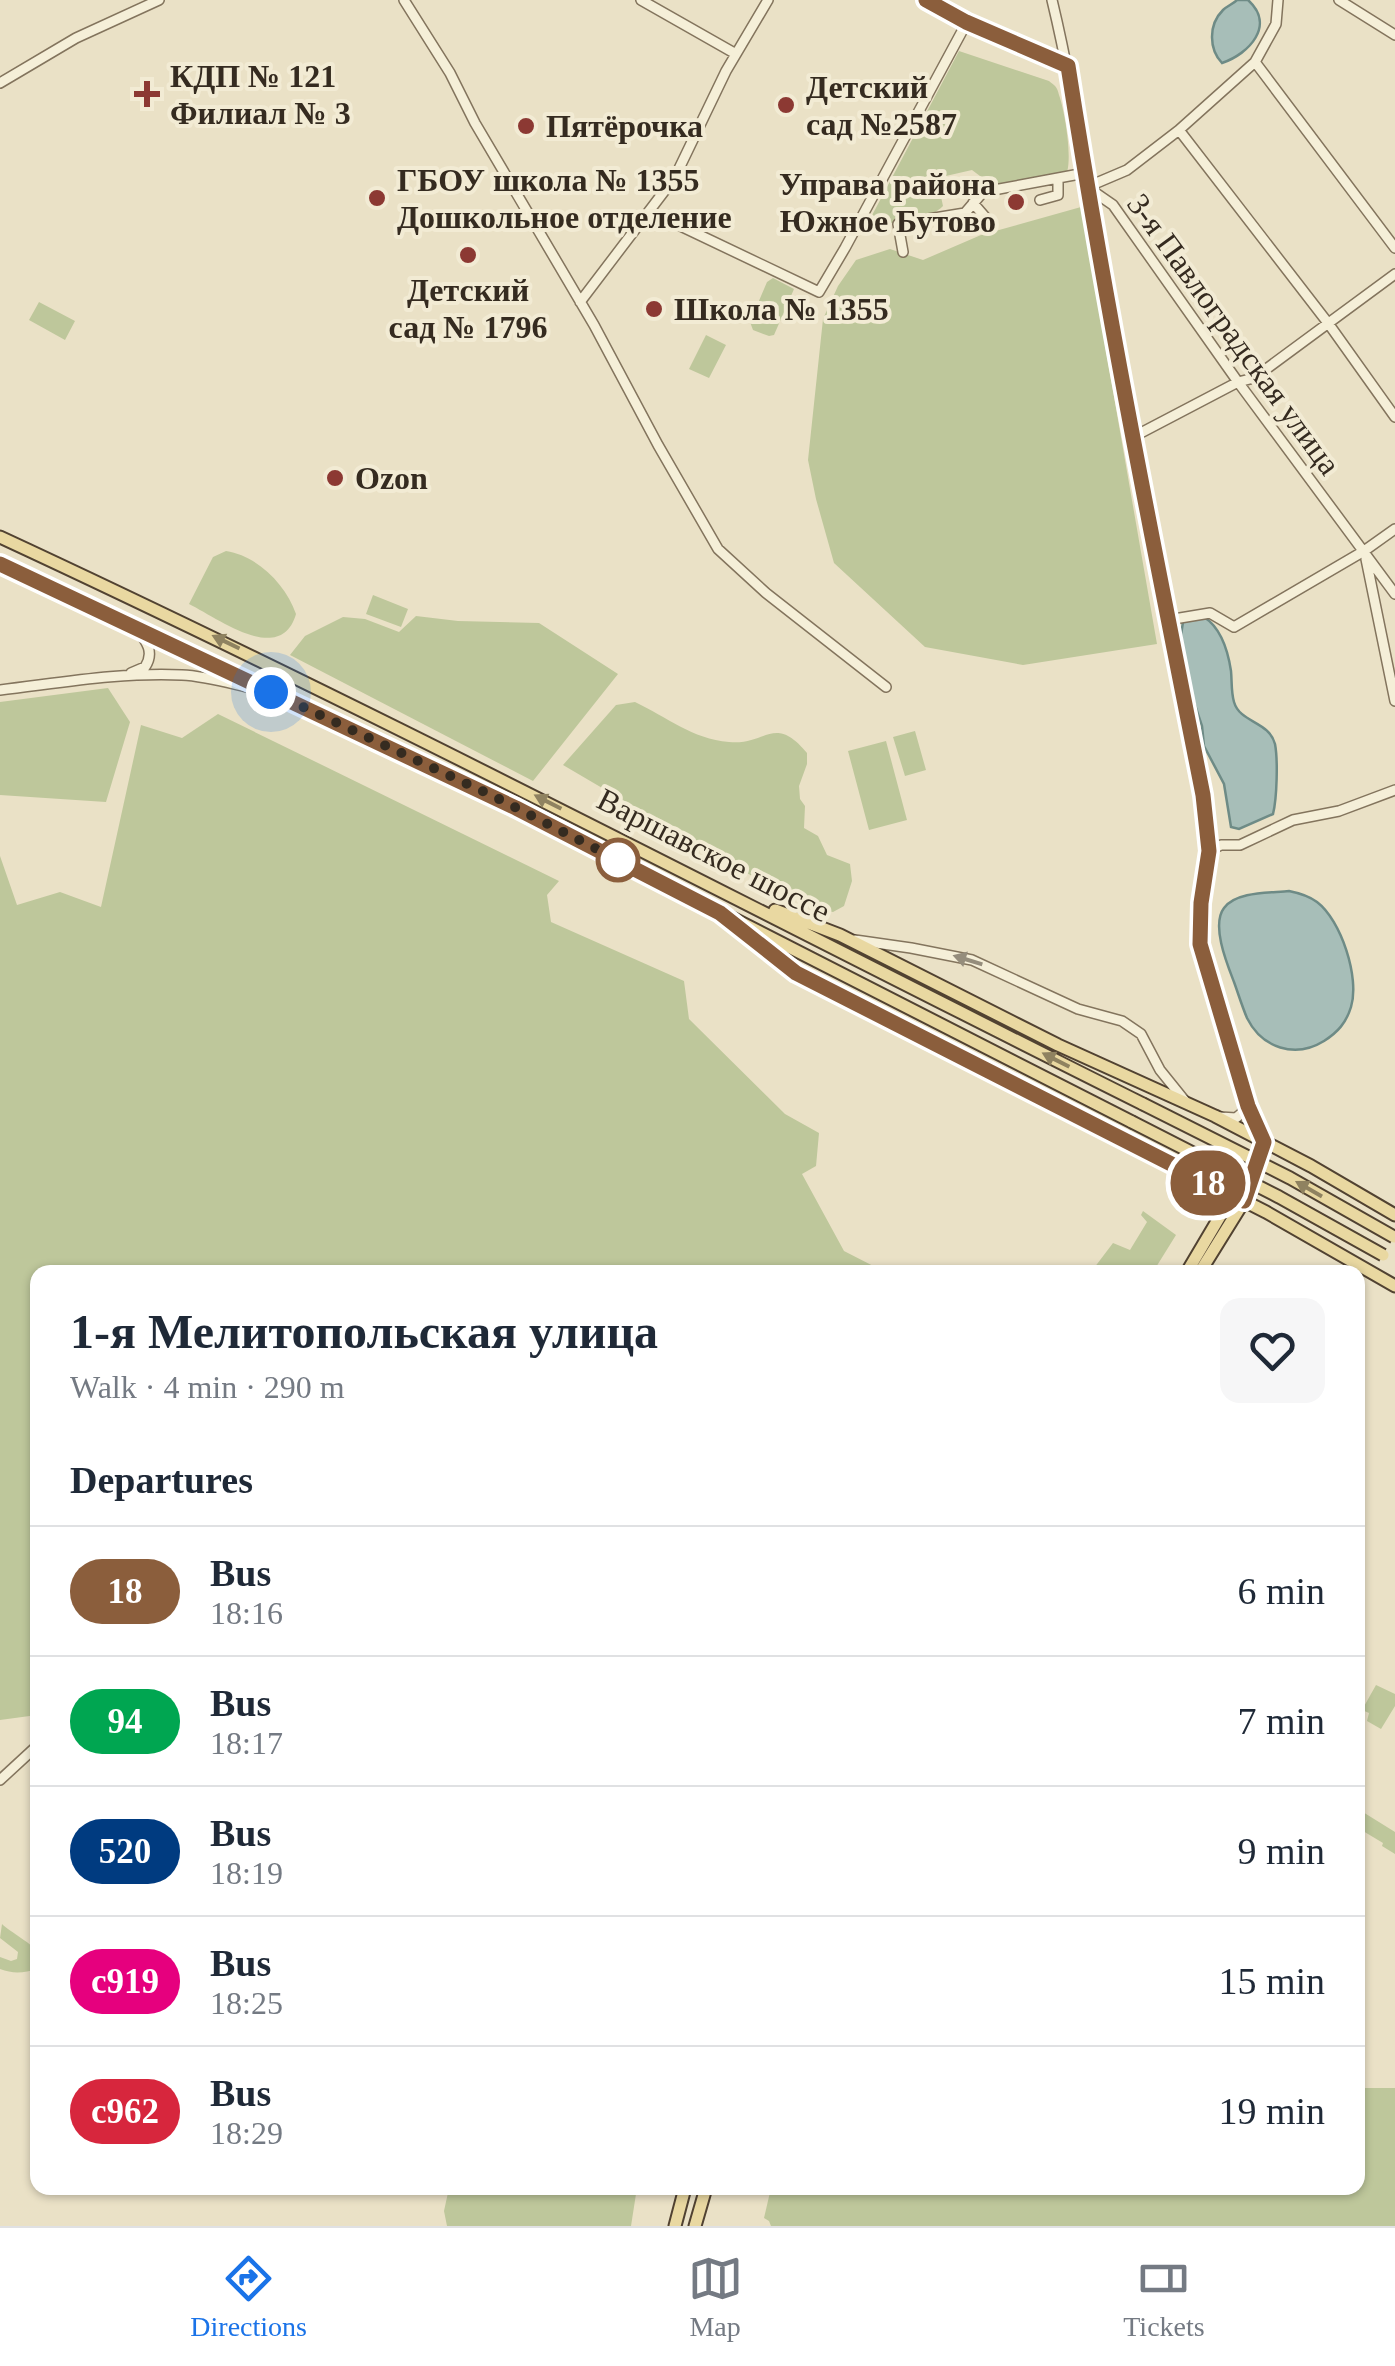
<!DOCTYPE html>
<meta charset="utf-8">
<style>
:root{--surface:#fff;--page:#f6f6f7;--text:#1f2937;--muted:#747a83;--line:#e0e1e3;--accent:#1a73e8}
body{margin:0;font-family:"Times New Roman",serif;background:var(--page);color:var(--text);height:100vh;display:flex;flex-direction:column;font-size:38px;white-space:nowrap}
*{box-sizing:border-box;margin:0}
p{font-size:32px;color:var(--muted)}
.icon{flex:none;width:55px;height:55px;fill:none;stroke:currentColor;stroke-width:2;stroke-linecap:round;stroke-linejoin:round}
.map{position:relative;flex:1;overflow:hidden}
.details{position:absolute;left:30px;top:1265px;width:1335px;height:930px;display:flex;flex-direction:column;background:var(--surface);border-radius:20px;box-shadow:0 2px 8px #0004}
.details>*{flex:none}
.badge{padding:0 20px;border-radius:32px;font-size:35px;line-height:65px}
.you{position:absolute;width:50px;height:50px;margin:-25px;border:8px solid #fff;border-radius:50%;background:#1a73e8;box-shadow:0 0 0 15px #1a73e833}
.map>.badge{position:absolute;translate:-50% -50%;box-shadow:0 0 0 5px #fff}
h2{padding:0 40px;font-size:38px;line-height:90px}
.round{display:grid;place-items:center;flex:none;width:105px;height:105px;border-radius:20px;background:var(--page)}
.headline{display:flex;align-items:center;justify-content:space-between;height:170px;padding:0 40px}
h1{font-size:48px;font-weight:600;line-height:75px}
ul{padding:0;list-style:none}
li{display:flex;align-items:center;gap:30px;height:130px;padding:0 40px;border-top:2px solid var(--line)}
li div{flex:1}
li b{display:block;font-size:38px}
li em{font-style:normal}
li .badge{min-width:110px;font-weight:700;text-align:center}
.tab-bar{display:flex;justify-content:space-around;align-items:center;height:140px;border-top:2px solid var(--line);background:var(--surface);font-size:28px;color:var(--muted)}
.tab-bar a{display:grid;justify-items:center;gap:5px}
.tab-bar .selected{color:var(--accent)}
.map>svg:first-child{display:block}
.green{fill:#bec79b}
.water{fill:#a7beb8;stroke:#6e8b86;stroke-width:2.5}
.lines{fill:none;stroke-linecap:round;stroke-linejoin:round}
.minor-casing{stroke:#83745d;stroke-width:12}
.major-casing{stroke:#514231;stroke-width:15}
.minor{stroke:#f5efd8;stroke-width:9}
.major{stroke:#e9d8a1;stroke-width:11}
.major-bridge-casing{stroke:#514231;stroke-width:15;stroke-linecap:butt}
.major-bridge{stroke:#e9d8a1;stroke-width:11}
.oneway{fill:#8f8260}
.oneway2{fill:#958d7c}
.line-casing{stroke:#fff;stroke-width:22}
.line{stroke:#8b5e3c;stroke-width:15}
.walk{stroke:#352b20;stroke-width:10;stroke-dasharray:0 18}
.poi-dot{fill:#8c3933;stroke:#f2ebd4;stroke-width:4}
.stop-dot{fill:#fff;stroke:#8b5e3c;stroke-width:5}
.labels{text-anchor:middle;stroke-width:8;stroke-linejoin:round;paint-order:stroke}
.poi-label{font-size:32px;font-weight:bold;fill:#352b20;stroke:#f2ebd4;text-anchor:start}
.street-label{font-size:32px;fill:#352b20;stroke:#f2ebd4}
</style>
<div class="map">
<svg width="1395" height="2226" viewBox="0 0 1395 2226">
<rect width="100%" height="100%" fill="#eae1c6"/>
<path class="green" d="M959,51l90,30c6,5 8,5 10,14 6,17 13,61 8,77l-64,14 -11,-1 -20,-15 -35,8 6,28c-16,16 -52,20 -74,15z
M1081,207l76,437 -134,21 -98,-18 -91,-84 -18,-64 -8,-39 15,-141 15,-33 18,-26 34,-11 33,11 58,-25z
M773,278l21,11 -20,46 -5,1 -16,-6 -3,-8 17,-40z
M39,302l36,19 -10,19 -36,-20z
M706,335l20,10 -17,33 -20,-9z
M226,551c32,5 60,34 70,63 -15,52 -77,5 -107,-10l24,-47z
M373,595l35,14 -7,18 -35,-13z
M416,616l42,5 81,2 79,51 -85,107 -243,-126 15,-19 38,-19 22,2 34,13z
M108,688l22,34 -24,80 -106,-7v-93z
M635,702c32,15 57,37 94,40 37,4 45,-29 78,11v11l-8,22 1,13 5,7 -1,22 14,8 9,19 23,9 2,17 -8,25 -11,6 -15,-3 -47,-22 -208,-122 53,-60z
M218,714l341,167 -12,14 4,27 133,59 5,38 96,95 34,19 -3,33 -14,8 42,77 41,21h-847l-1,443 -37,5v-864l17,49 43,-13 41,15 40,-182 41,13z
M915,731l11,39 -21,6 -12,-39z
M886,741l21,79 -38,10 -21,-79z
M1143,1211l33,24 -23,37h-62l22,-29 17,7 17,-28 -6,-7z
M1376,1685l19,9v12l-14,23 -14,-8 2,-8 -7,-3z
M1358,1809l37,23v22l-13,-8 1,-3 -25,-15z
M2,1924c7,7 33,22 35,27 1,3 0,15 0,18 -13,4 -24,5 -37,0v-12l11,4 6,-2 1,-7 -18,-14z
M1358,2088h37v138h-624l-2,-5 -5,-3 7,-30h587z
M449,2188h173l14,6 -5,32h-184l-3,-15z"/>
<path class="water" d="M1237,0h11c28,25 1,54 -26,63 -13,-14 -14,-38 1,-53 4,-4 10,-6 14,-10z
M1204,617c17,11 24,34 27,54 1,10 0,21 3,31 6,21 35,19 41,42 3,16 2,54 -2,70l-34,15 -8,-2 -7,-43 -20,-38 -2,-20 -15,-45 -6,-46 2,-13z
M1289,891c10,2 20,5 28,11 24,18 43,76 34,105 -5,16 -13,25 -27,34 -29,18 -62,7 -77,-23 -5,-12 -9,-25 -13,-36 -7,-18 -23,-57 -10,-74 12,-17 47,-15 65,-17z"/>
<g class="lines">
<g class="minor-casing">
<path id="minor" d="M404,0l46,73 25,50 119,202 64,120 60,104 48,44 120,94
M641,0l95,54
M925,0l42,22 101,44
M1052,0c21,87 33,175 49,263 33,177 66,355 102,532l6,56 -8,52 -1,40 49,162 15,37
M1278,0l-2,24 -21,38 -76,68 -52,40 -40,17 26,18 125,177 157,212
M1339,0l56,35
M1255,62l140,186
M0,83l76,-45 83,-38
M1179,130l149,193 67,94
M1040,200l18,-5v-17
M973,203l13,15
M649,211l170,81 26,-44 122,-226
M903,252l-5,-28 67,-11 18,-21 102,-19
M580,302l95,-125 51,-106 42,-71
M1133,437l105,-55 16,-4 141,-104
M1366,559l29,142
M1168,620l42,-7 24,14 130,-76 31,-22
M131,673l14,-6c10,-15 1,-26 -8,-38
M0,690c60,-7 121,-18 182,-15 26,1 53,10 78,15
M1209,851l12,-6h19l53,-25 46,-9 56,-21
M855,940l56,8 61,12 106,49 44,12 19,13 19,36 25,31
M1220,1117l16,1 7,-6 2,-13
M0,1780l38,-35"/>
</g>
<g class="major-casing">
<path id="major" d="M0,537c386,179 762,377 1143,567
M0,564l493,232 639,326
M775,910l65,25 218,110 157,71 96,50 84,49
M743,931l53,42 470,239 129,74
M1187,1272l77,-130
M1200,1272l44,-71 9,-26
M675,2226l10,-38
M695,2226l11,-38"/>
</g>
<use href="#minor" class="minor"/>
<use href="#major" class="major"/>
<g class="major-bridge-casing">
<path id="major-bridge" d="M1143,1104l147,74 104,59
M1132,1122l147,75 104,58"/>
</g>
<use href="#major-bridge" class="major-bridge"/>
</g>
<defs><path id="oneway-solid" d="M-6-.8H1V-3.2L6.5 0L1 3.2V.8H-6Z" transform="scale(2.5)"/></defs>
<g class="oneway">
<use href="#oneway-solid" transform="translate(226 642) rotate(-154)"/>
<use href="#oneway-solid" transform="translate(548 802) rotate(-153)"/>
<use href="#oneway-solid" transform="translate(1056 1060) rotate(-153)"/>
<use href="#oneway-solid" transform="translate(1309 1189) rotate(-150)"/>
</g>
<use class="oneway2" href="#oneway-solid" transform="translate(968 960) rotate(-163)"/>
<g class="lines">
<g class="line-casing">
<path id="line" d="M0,564l516,244 204,105 76,60 448,228 20,-59 -16,-36 -48,-162 1,-41 8,-52 -6,-56c-48,-242 -97,-485 -135,-729l-102,-44 -40,-22"/>
</g>
<use href="#line" class="line"/>
<path class="walk" d="M271,692l222,104 137,70 -12,-6"/>
</g>
<g class="poi-dot">
<path d="M142 79h10v10h10v10h-10v10h-10v-10h-10v-10h10z"/>
<circle cx="786" cy="105" r="10"/>
<circle cx="526" cy="126" r="10"/>
<circle cx="377" cy="198" r="10"/>
<circle cx="1016" cy="202" r="10"/>
<circle cx="468" cy="255" r="10"/>
<circle cx="654" cy="309" r="10"/>
<circle cx="335" cy="478" r="10"/>
</g>
<circle class="stop-dot" cx="618" cy="860" r="20"/>
<g class="labels">
<g class="poi-label">
<text x="170" y="87">КДП № 121<tspan x="170" dy="37">Филиал № 3</tspan></text>
<text x="806" y="98">Детский<tspan x="806" dy="37">сад №2587</tspan></text>
<text x="546" y="137">Пятёрочка</text>
<text x="397" y="191">ГБОУ школа № 1355<tspan x="397" dy="37">Дошкольное отделение</tspan></text>
<text x="996" y="195" text-anchor="end">Управа района<tspan x="996" dy="37">Южное Бутово</tspan></text>
<text x="468" y="301" text-anchor="middle">Детский<tspan x="468" dy="37">сад № 1796</tspan></text>
<text x="674" y="320">Школа № 1355</text>
<text x="355" y="489">Ozon</text>
</g>
<g class="street-label">
<text transform="translate(1234 334) rotate(54)" y="11">3-я Павлоградская улица</text>
<text transform="translate(714 855) rotate(27)" y="11">Варшавское шоссе</text>
</g>
</g>
</svg>
<div class="you" style="left:271px;top:692px"></div>
<b class="badge" style="left:1208px;top:1183px;background:#8b5e3c;color:#fff">18</b>
<section class="details">
<div class="headline"><div><h1>1-я Мелитопольская улица</h1><p>Walk · 4 min · 290 m</p></div><a class="round"><svg class="icon" aria-label="heart" viewBox="0 0 24 24"><path d="M12 20l-8-8c-3-5 5-10 8-4 3-6 11-1 8 4z"/></svg></a></div>
<h2>Departures</h2>
<ul>
<li><span class="badge" style="background:#8b5e3c;color:#fff">18</span><div><b>Bus</b><p>18:16</p></div><em>6 min</em></li>
<li><span class="badge" style="background:#00a651;color:#fff">94</span><div><b>Bus</b><p>18:17</p></div><em>7 min</em></li>
<li><span class="badge" style="background:#003b80;color:#fff">520</span><div><b>Bus</b><p>18:19</p></div><em>9 min</em></li>
<li><span class="badge" style="background:#e6007e;color:#fff">с919</span><div><b>Bus</b><p>18:25</p></div><em>15 min</em></li>
<li><span class="badge" style="background:#d7263d;color:#fff">с962</span><div><b>Bus</b><p>18:29</p></div><em>19 min</em></li>
</ul>
</section>
</div>
<nav class="tab-bar">
<a class="selected"><svg class="icon" aria-label="directions" viewBox="0 0 24 24"><path d="M12 3l9 9-9 9-9-9zM9 14v-3h6M13 9l2 2-2 2"/></svg>Directions</a>
<a><svg class="icon" aria-label="map" viewBox="0 0 24 24"><path d="M3 6l6-2 6 2 6-2v14l-6 2-6-2-6 2zM9 4v14M15 6v14"/></svg>Map</a>
<a><svg class="icon" aria-label="tickets" viewBox="0 0 24 24"><path d="M3 7h18v10H3zM15 7v10"/></svg>Tickets</a>
</nav>
